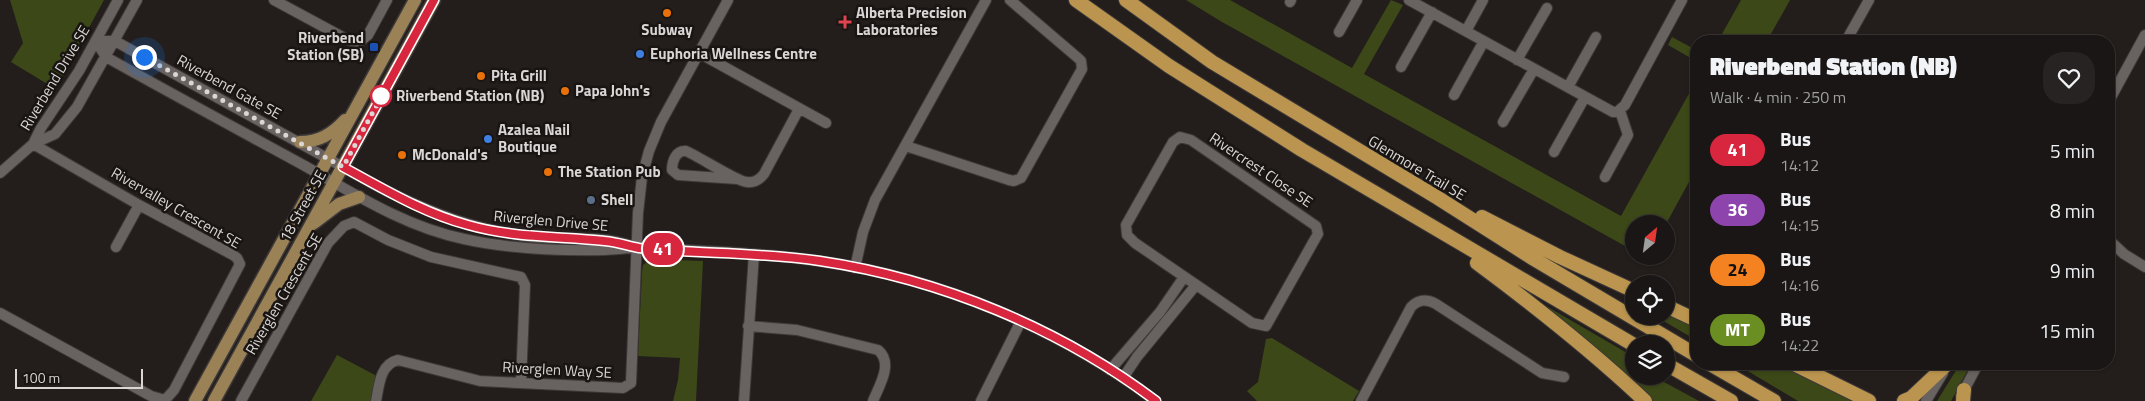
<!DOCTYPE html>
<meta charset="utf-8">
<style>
:root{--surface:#1a1615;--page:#272322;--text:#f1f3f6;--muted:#9f9fa0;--line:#383534}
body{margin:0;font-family:"Titillium Web",sans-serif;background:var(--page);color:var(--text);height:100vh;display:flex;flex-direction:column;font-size:19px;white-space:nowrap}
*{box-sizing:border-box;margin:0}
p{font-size:16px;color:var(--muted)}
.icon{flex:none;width:28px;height:28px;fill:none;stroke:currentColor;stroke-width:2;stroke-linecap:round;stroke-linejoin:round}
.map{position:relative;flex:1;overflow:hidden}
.drawer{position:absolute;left:1690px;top:35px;width:425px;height:335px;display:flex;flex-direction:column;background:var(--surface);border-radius:20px;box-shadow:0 1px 4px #0004,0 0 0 1px var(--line)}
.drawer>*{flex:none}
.badge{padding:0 10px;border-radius:16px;font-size:18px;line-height:32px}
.needle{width:32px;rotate:29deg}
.tools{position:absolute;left:1625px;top:215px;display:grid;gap:10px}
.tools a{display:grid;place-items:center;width:50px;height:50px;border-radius:50%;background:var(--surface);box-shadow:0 1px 4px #0004,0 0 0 1px var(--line);font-size:25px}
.scale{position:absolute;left:15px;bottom:12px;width:128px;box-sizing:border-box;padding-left:5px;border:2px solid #d9d6d5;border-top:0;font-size:14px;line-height:18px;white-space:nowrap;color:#d9d6d5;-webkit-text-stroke:4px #191513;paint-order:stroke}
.you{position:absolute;width:25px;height:25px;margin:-12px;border:4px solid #fff;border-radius:50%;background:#1a73e8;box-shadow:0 0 0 8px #1a73e833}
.map>.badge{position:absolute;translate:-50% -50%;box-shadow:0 0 0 2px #fff}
.round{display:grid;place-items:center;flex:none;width:52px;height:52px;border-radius:20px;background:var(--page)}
.head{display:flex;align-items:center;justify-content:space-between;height:85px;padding:0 20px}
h1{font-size:24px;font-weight:800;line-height:38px}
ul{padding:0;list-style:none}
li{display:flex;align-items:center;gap:15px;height:60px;padding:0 20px}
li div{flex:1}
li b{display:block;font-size:19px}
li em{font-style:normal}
li .badge{min-width:55px;font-weight:700;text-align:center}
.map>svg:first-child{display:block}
.green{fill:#3c4818}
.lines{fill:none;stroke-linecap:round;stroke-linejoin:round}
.minor-casing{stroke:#3d3938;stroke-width:12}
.major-casing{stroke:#3d3938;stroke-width:15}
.highway-casing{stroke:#3d3938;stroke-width:16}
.minor{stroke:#686260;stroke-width:10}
.major{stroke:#9a8156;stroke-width:12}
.highway{stroke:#bb954f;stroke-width:14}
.line-casing{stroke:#fff;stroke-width:11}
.line{stroke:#d7263d;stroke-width:8}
.walk{stroke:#d9d6d5;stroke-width:5;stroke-dasharray:0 9}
.food-dot{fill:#e8710a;stroke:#191513;stroke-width:2}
.health-dot{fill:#e0444e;stroke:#191513;stroke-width:2}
.transit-dot{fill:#1a4fb4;stroke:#191513;stroke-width:2}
.shop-dot{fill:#3f7fe0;stroke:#191513;stroke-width:2}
.stop-dot{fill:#fff;stroke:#d7263d;stroke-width:2.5}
.service-dot{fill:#5c6f8a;stroke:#191513;stroke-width:2}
.labels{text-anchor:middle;stroke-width:5;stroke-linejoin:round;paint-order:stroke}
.poi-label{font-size:15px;font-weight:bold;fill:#d9d6d5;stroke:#191513;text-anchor:start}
.street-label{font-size:15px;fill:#d9d6d5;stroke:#191513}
.stop-label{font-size:15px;font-weight:bold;fill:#d9d6d5;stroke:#191513;text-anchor:start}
</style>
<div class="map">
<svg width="2145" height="401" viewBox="0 0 2145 401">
<rect width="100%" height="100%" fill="#231e1c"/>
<path class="green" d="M10,0h94l-43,79 -7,9 -43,-26 12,-19z
M1186,0h44l122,68 39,-68 12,5 -39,69 257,142 75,-135v88l-30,55h-32v27l-412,-229z
M1741,0h49l-23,41h-49z
M1672,37l24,13v11l-28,-16z
M651,259l52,2 -7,140h-23l5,-21 2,-22 -42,-2 4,-84 1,-7z
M1541,303l93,54v19h27l3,6 35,19h-50l-110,-95z
M1666,311l30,14v15l-41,-24h11z
M1272,338l87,53 -6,10h-96l-10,-10 11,-9 8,-43z
M337,355l38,20v9l-4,17h-60z
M1736,364h48l75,37h-61z
M1960,364h11l-20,37h-14z"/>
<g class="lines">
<g class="minor-casing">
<path id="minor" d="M274,0l74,40 10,3 10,-8 19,-35
M1409,0l204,112h4l8,-7 57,-105
M1290,2l1,-2
M1466,31l17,-31
M1339,32l18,-32
M96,41l10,16c66,37 133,73 199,109 51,29 101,61 159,73 45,10 95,12 141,11 13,0 26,-3 39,-2 58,3 117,5 175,13 121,17 239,67 337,140
M96,41h19l266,147c49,25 97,43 152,49 32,3 68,-2 99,9
M1846,41l23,-41
M699,53l127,70
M1517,60l30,-52
M1401,67l31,-55
M1568,87l28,-50
M1454,95l30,-54
M2109,101l36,-66
M1503,122l31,-53
M1180,137l11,3 125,86 2,8 -3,5 -49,87 -14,-3 -117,-80 -8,-8 -1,-10 47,-83z
M33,144l8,-16 38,-57 39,-71
M906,146l103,34 5,1 7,-3 61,-109 -1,-8 -3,-3 -68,-58
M1554,152l31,-55
M0,173l33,-29 22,-10 22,-27 60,-107
M1605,177l23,-42 -8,-24
M737,179l-59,-4 -6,-5c0,-9 4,-20 14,-19 12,5 52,31 61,31 7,1 13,-3 17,-8l35,-65
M2109,240l15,14 21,13
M116,247l23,-42
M855,268l8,-36 12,-32 111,-200
M0,313l151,83 14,4 9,-10 66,-126 -3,-6 -4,-3 -94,-50 -106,-61
M748,326l49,4 81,20c16,13 1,36 -5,51
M1110,370l50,-58 24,-35
M1123,378l14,-21 59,-72
M1961,396l17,-32
M241,401l87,-158 16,-17 10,-4 34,18 43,17 90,20 4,8 -4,97
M376,401c3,-15 4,-37 22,-41l82,21 143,7 8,-5 7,-170 4,-36 7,-26 12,-29 67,-122
M744,401l10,-147
M981,401l40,-80
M1361,401l50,-94c8,-8 16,-8 25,-3l106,69 22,4
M1926,401l17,-28"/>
</g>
<g class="major-casing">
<path id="major" d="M300,142c19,0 32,-8 45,-22
M314,223l25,-19 20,-7
M195,401l220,-401
M214,401l220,-401"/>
</g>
<g class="highway-casing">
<path id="highway" d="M1076,0l93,66 133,84 332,195
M1126,0l86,62 226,136 96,61 162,96
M1482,217l78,40 74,34
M1477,263c58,43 115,88 168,138
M1666,306l30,14
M1666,364l65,37
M1710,364l64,37
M1794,364l75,37
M1904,401l7,-3 36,-34
M1963,401l1,-11"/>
</g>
<use href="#minor" class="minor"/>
<use href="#major" class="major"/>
<use href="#highway" class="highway"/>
</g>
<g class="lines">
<g class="line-casing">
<path id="line" d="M434,0l-91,167c41,22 80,46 125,58 45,13 91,11 137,16 12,1 23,5 34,7 60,6 121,4 181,13 120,18 240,67 336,140"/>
</g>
<use href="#line" class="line"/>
<path class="walk" d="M144,57l199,110 42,-77 -4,6"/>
</g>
<g class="food-dot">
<circle cx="667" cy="13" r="5"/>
<circle cx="481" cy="76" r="5"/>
<circle cx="565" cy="91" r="5"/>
<circle cx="402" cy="155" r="5"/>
<circle cx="548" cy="172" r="5"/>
</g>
<path class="health-dot" d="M842.5 14.5h5v5h5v5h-5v5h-5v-5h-5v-5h5z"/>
<rect class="transit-dot" x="369" y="42" width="10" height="10" rx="2.5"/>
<g class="shop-dot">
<circle cx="640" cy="54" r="5"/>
<circle cx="488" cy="139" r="5"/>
</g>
<circle class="stop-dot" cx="381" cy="96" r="10"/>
<circle class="service-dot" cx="591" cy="200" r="5"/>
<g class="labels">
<g class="poi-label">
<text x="856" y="18">Alberta Precision<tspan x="856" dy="17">Laboratories</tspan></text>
<text x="667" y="35" text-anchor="middle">Subway</text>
<text x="364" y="43" text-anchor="end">Riverbend<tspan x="364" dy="17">Station (SB)</tspan></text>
<text x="650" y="59">Euphoria Wellness Centre</text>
<text x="491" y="81">Pita Grill</text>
<text x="575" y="96">Papa John's</text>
<text x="498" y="135">Azalea Nail<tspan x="498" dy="17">Boutique</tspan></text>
<text x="412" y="160">McDonald's</text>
<text x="558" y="177">The Station Pub</text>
<text x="601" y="205">Shell</text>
</g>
<g class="street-label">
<text transform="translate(55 78) rotate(-59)" y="5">Riverbend Drive SE</text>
<text transform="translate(229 87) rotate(29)" y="5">Riverbend Gate SE</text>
<text transform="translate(1417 168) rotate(31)" y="5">Glenmore Trail SE</text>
<text transform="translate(1261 170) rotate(34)" y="5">Rivercrest Close SE</text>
<text transform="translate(303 206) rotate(-61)" y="5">18 Street SE</text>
<text transform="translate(176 208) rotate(30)" y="5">Rivervalley Crescent SE</text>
<text transform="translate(551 221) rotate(5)" y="5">Riverglen Drive SE</text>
<text transform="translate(284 294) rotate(-60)" y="5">Riverglen Crescent SE</text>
<text transform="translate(557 370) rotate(3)" y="5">Riverglen Way SE</text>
</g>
<g class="stop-label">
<text x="396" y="101">Riverbend Station (NB)</text>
</g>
</g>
</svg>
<div class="tools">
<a><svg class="needle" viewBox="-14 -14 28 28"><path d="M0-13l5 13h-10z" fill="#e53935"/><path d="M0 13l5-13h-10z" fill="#9f9fa0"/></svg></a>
<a><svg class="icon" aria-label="locate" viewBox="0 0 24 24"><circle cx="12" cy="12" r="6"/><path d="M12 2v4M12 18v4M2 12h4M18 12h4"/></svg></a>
<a><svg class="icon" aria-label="layers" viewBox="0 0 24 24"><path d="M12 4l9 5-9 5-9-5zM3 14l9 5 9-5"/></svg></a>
</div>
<div class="scale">100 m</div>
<div class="you" style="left:144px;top:57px"></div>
<b class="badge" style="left:663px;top:249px;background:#d7263d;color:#fff">41</b>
<section class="drawer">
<div class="head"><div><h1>Riverbend Station (NB)</h1><p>Walk · 4 min · 250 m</p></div><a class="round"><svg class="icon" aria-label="heart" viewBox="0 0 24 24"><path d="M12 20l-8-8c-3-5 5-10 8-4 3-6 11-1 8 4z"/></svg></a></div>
<ul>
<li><span class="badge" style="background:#d7263d;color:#fff">41</span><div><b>Bus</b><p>14:12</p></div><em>5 min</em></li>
<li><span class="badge" style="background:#8e44ad;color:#fff">36</span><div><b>Bus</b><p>14:15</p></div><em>8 min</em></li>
<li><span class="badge" style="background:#f58220;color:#111">24</span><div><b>Bus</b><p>14:16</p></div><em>9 min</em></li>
<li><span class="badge" style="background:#6b8e23;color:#fff">MT</span><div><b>Bus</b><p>14:22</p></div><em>15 min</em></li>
</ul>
</section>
</div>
